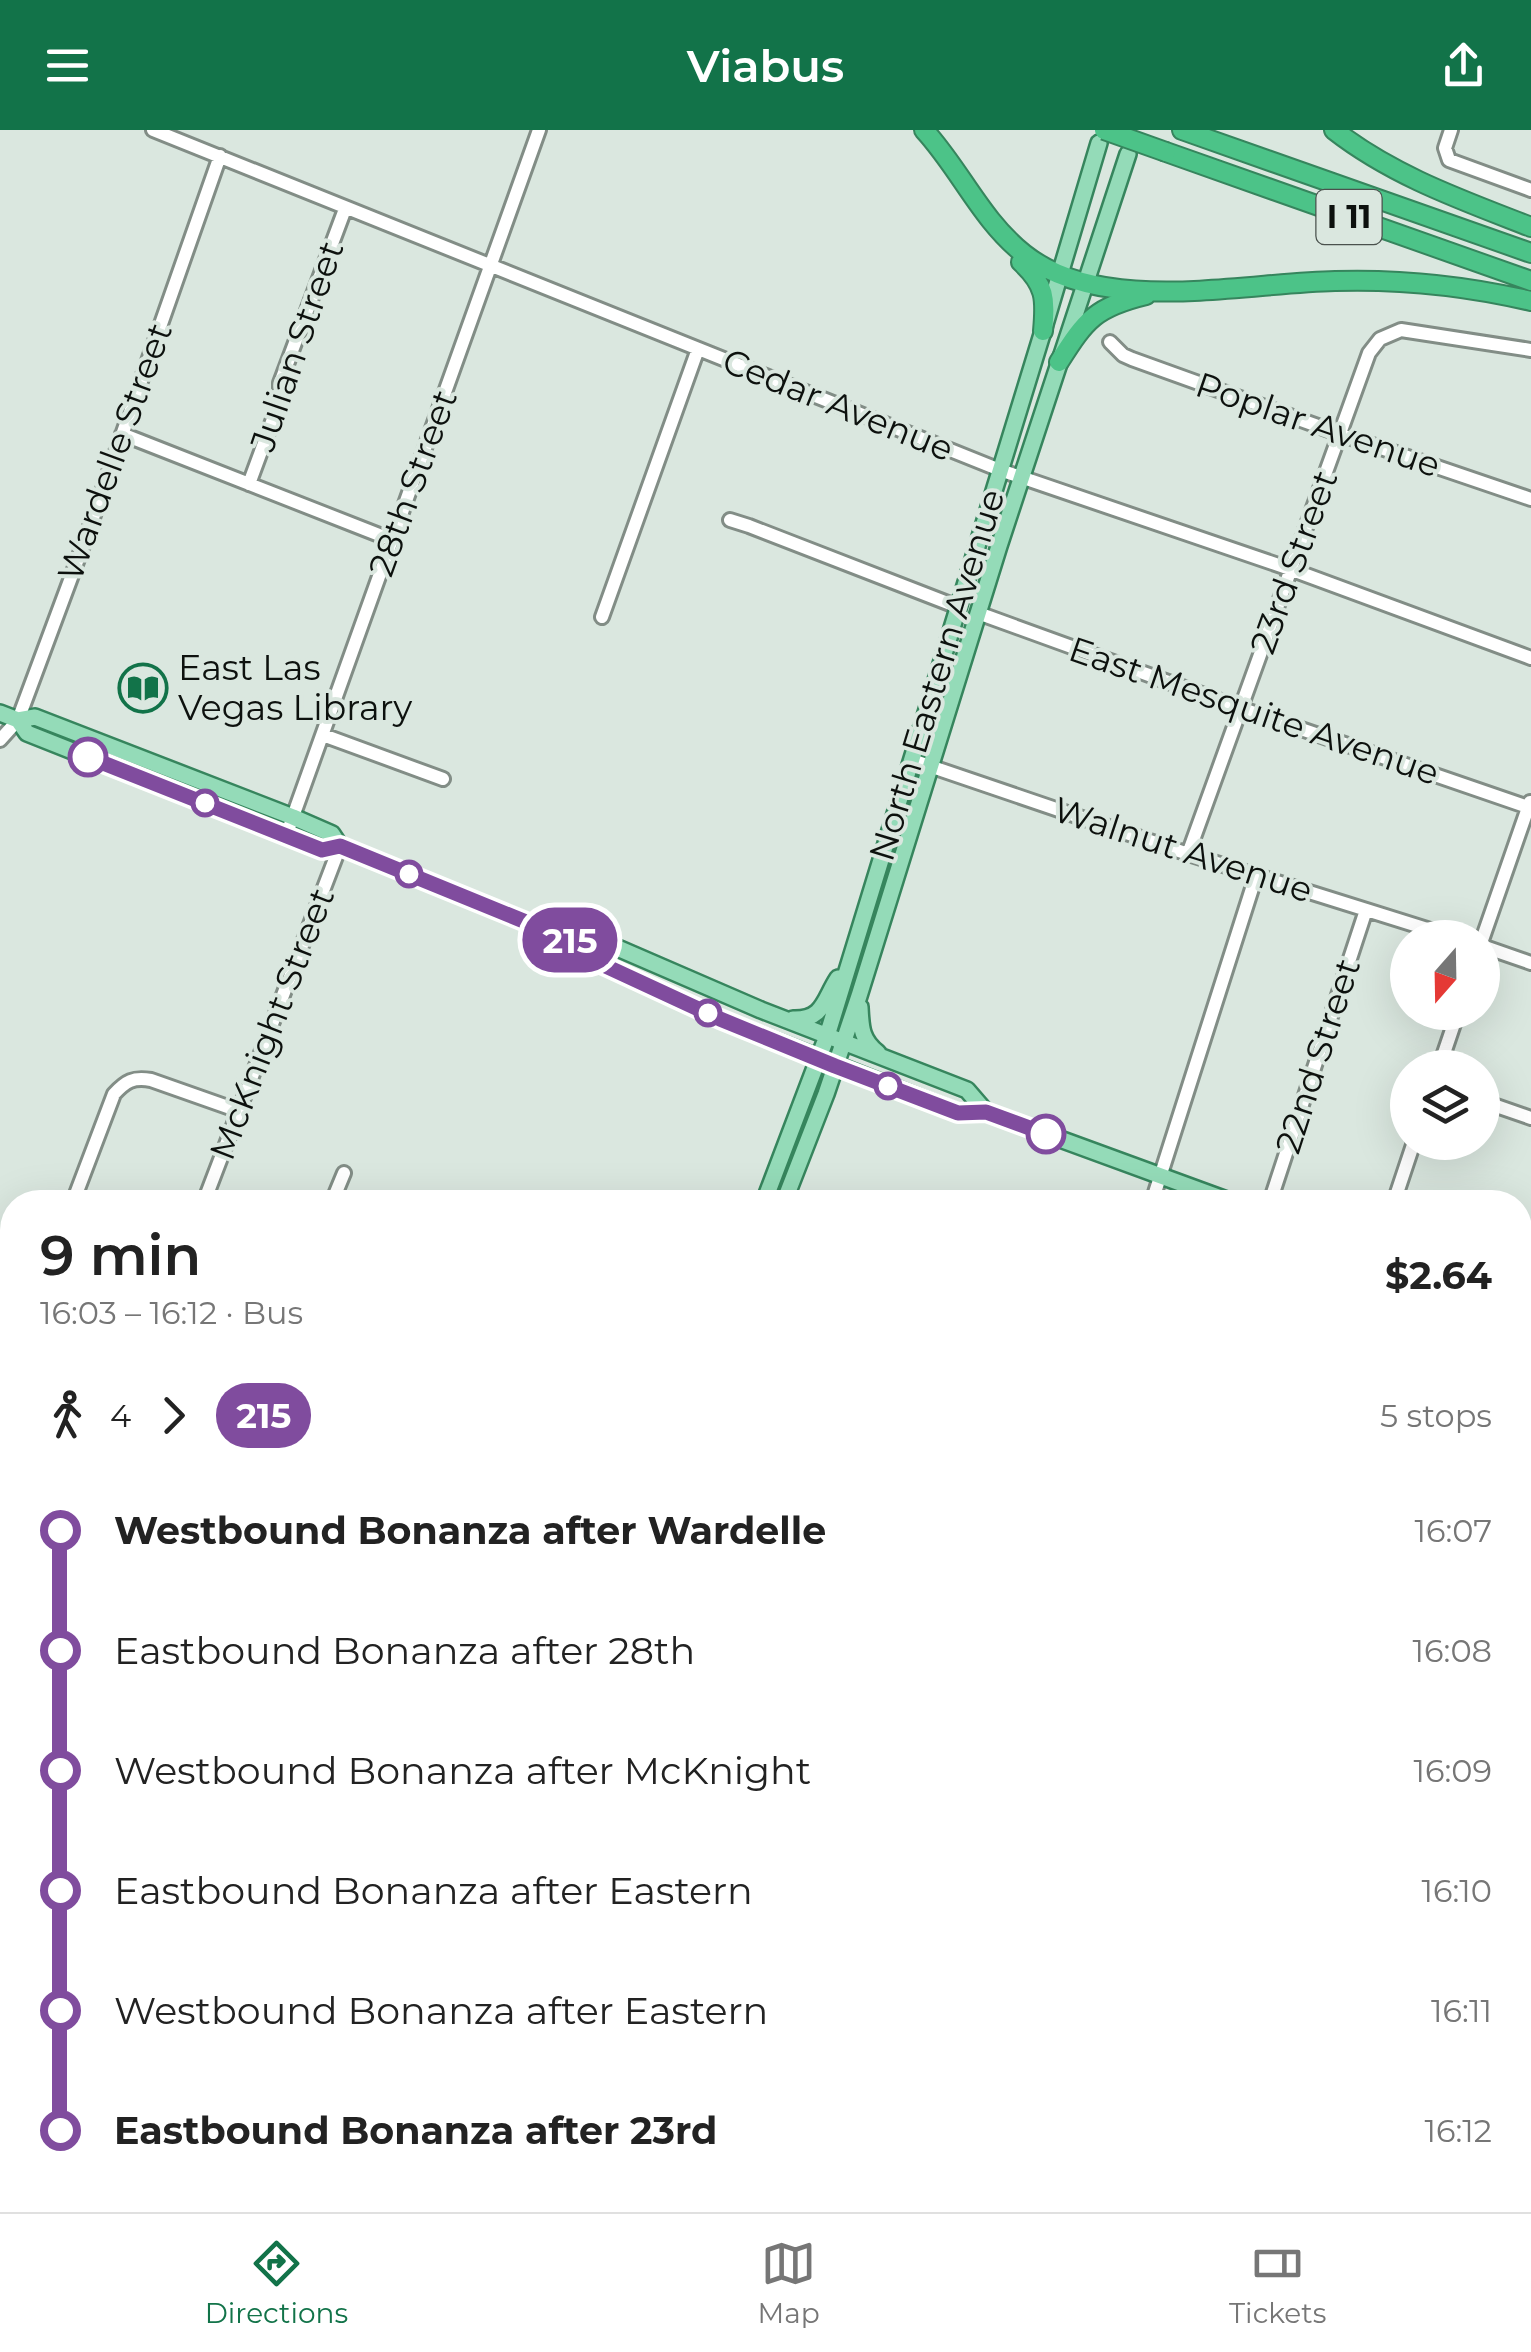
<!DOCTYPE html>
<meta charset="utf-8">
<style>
:root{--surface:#fff;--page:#f2f2f2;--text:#222;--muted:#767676;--line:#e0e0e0;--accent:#127349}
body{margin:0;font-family:Montserrat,sans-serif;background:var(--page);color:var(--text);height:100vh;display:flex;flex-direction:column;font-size:38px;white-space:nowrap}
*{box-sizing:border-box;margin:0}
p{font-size:32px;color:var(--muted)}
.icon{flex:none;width:55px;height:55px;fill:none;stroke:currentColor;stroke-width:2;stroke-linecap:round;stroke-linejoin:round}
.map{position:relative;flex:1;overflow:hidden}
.sheet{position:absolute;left:0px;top:1060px;width:1532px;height:1022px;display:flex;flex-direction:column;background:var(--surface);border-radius:40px 40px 0 0;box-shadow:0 10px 40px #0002}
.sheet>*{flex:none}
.badge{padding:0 20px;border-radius:32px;font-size:35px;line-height:65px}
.needle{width:65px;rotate:200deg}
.buttons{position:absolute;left:1390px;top:790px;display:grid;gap:20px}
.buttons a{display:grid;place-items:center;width:110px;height:110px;border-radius:50%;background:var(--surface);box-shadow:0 10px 40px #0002;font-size:50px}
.map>.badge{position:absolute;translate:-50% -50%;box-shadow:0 0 0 5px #fff}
.legs{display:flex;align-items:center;gap:15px;height:110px;padding:0 40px;font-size:32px}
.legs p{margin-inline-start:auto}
.head{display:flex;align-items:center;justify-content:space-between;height:170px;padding:0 40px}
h1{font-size:55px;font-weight:600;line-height:75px}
ul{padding:0 40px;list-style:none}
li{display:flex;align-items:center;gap:35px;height:120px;font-size:38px}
li i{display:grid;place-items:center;width:15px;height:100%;margin:0 12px;background:currentColor}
li i::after{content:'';width:25px;height:25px;margin:-12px;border:8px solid;border-radius:50%;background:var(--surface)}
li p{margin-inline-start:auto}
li:first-child i{background:linear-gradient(#0000 50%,currentColor 0)}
li:last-child i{background:linear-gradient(currentColor 50%,#0000 0)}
header{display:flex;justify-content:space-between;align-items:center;height:130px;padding:0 40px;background:var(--accent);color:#fff;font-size:45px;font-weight:600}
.menu{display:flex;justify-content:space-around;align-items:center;height:140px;border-top:2px solid var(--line);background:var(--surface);font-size:28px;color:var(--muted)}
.menu a{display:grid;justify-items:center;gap:5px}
.menu .on{color:var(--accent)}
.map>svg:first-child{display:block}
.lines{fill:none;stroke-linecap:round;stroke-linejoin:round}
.minor-casing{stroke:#828d86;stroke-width:18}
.major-casing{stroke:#36855d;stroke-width:20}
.highway-casing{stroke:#36855d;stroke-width:22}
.minor{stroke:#fff;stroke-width:12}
.major{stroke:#94dbb8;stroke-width:15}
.highway{stroke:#4cc388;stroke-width:18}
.highway-bridge-casing{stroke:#36855d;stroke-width:22;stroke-linecap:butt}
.highway-bridge{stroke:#4cc388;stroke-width:18}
.line-1-casing{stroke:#fff;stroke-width:22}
.line-1{stroke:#804c9e;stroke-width:15}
.stop-1-dot{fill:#fff;stroke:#804c9e;stroke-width:5}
.labels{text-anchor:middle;stroke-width:8;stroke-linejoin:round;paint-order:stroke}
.shield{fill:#dae7df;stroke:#4a514d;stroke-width:2.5}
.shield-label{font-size:32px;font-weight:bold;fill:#0d110e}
.street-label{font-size:35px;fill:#0d110e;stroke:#dae7df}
.poi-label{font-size:35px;fill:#0d110e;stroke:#dae7df;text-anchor:start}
</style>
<header><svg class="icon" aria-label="menu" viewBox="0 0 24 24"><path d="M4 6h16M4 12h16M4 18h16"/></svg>Viabus<svg class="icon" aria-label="share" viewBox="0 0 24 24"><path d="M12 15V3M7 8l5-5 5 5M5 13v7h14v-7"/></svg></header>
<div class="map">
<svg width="1531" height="2082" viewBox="0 0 1531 2082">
<rect width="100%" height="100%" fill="#dae7df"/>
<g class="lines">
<g class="minor-casing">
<path id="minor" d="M153,0l847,340 290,99 241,89
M1451,0l-6,18 4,12 82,30
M1110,212l13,13 9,4 208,75 191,65
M122,304l270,106
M249,354l31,-84v-17l65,-174
M730,390l19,6 209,81
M978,483l262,95 291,100
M602,487l96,-268
M323,605l120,44
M0,610l18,-20 70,-188 132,-376
M912,630l276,94 268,84
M286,706l253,-706
M1188,724l181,-501 11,-14 21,-9 130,20
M1482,810l48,-138
M1482,816l49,17
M1439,938l19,-56
M1482,971l49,17
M73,1072l41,-108c12,-13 19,-17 37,-14l88,31
M204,1072l136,-356
M332,1072l12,-29
M1152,1072l104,-326
M1270,1072l96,-292
M1394,1072l20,-60
M0,1228l12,5
M1520,1319l11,4
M1520,1439l11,4
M0,1593l12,5
M0,1690l12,-31
M0,1712l12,5
M1520,1787l11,4
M1520,1843l11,-30
M0,1934l12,5
M0,2051l12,5
M49,2070l30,12
M805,2070l33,12
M1130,2070l34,12
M302,2082l5,-12
M896,2082l4,-12
M1020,2082l4,-12
M1322,2082l2,-12
M1439,2082l1,-12"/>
</g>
<g class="major-casing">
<path id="major" d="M0,583l18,7 17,-3 258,100 39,17 8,12
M18,590l9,13 295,117 18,-4 231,94 28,23 121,56 239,94 27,-1 246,90
M571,810l35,3 155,67 206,80 19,22
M860,877c1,20 1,33 18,46
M793,889c31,1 31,-20 45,-41
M764,1072l63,-166 216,-705 56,-188
M784,1072l42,-108 33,-98 140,-450 129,-392
M1520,1179l11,4
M0,1840l12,5
M0,1866l12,5
M536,2070l34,12
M604,2070l34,12
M375,2082l4,-12
M399,2082l5,-12"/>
</g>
<g class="highway-casing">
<path id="highway" d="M924,0c36,39 57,90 100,124 78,62 218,29 311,27 66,-2 132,5 196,20
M1182,0l349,123
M1334,0c59,46 128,70 197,97
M1166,22l365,129
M1021,132c25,23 25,37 22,69
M1059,232c27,-43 37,-55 87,-67"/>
</g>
<use href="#minor" class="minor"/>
<use href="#major" class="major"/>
<use href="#highway" class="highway"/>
<g class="highway-bridge-casing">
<path id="highway-bridge" d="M1104,0l62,22"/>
</g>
<use href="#highway-bridge" class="highway-bridge"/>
</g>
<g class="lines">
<g class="line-1-casing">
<path id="line-1" d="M88,627l234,93 18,-4 230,94 29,23 121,56 115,47 123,47 28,-1 60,22"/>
</g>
<use href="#line-1" class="line-1"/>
</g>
<defs>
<g id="library-ring" transform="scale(2.5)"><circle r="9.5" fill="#dae7df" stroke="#127349" stroke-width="1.5"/><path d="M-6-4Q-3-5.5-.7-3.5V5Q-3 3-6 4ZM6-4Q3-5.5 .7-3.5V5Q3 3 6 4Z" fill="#127349"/></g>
</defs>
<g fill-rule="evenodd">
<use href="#library-ring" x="143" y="558"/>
</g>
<g class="stop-1-dot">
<circle cx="88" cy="627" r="18"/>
<circle cx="205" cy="673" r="12"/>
<circle cx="409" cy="744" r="12"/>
<circle cx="708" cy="883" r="12"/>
<circle cx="888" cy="956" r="12"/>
<circle cx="1046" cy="1004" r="18"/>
</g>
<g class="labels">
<rect class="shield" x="1316.5" y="60" width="65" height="54" rx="8"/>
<g class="shield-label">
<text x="1349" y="98">I 11</text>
</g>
<g class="street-label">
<text transform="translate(297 216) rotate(-71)" y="12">Julian Street</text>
<text transform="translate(838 275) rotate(22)" y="12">Cedar Avenue</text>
<text transform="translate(1318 295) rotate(19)" y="12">Poplar Avenue</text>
<text transform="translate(115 322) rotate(-70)" y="12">Wardelle Street</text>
<text transform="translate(413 353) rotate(-70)" y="12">28th Street</text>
<text transform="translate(1294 432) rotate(-70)" y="12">23rd Street</text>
<text transform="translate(937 545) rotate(-73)" y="12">North Eastern Avenue</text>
<text transform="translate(1254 581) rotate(19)" y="12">East Mesquite Avenue</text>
<text transform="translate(1183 720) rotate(18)" y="12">Walnut Avenue</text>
<text transform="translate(272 894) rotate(-69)" y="12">McKnight Street</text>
<text transform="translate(1318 926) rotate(-72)" y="12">22nd Street</text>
</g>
<g class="poi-label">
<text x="178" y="550">East Las<tspan x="178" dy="40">Vegas Library</tspan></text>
</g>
</g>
</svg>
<div class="buttons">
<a><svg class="needle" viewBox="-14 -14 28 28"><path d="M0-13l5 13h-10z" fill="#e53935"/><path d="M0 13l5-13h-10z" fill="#767676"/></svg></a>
<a><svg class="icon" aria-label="layers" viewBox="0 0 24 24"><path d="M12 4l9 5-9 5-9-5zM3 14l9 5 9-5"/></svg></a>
</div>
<b class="badge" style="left:570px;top:810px;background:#804c9e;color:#fff">215</b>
<section class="sheet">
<div class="head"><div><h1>9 min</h1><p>16:03 – 16:12 · Bus</p></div><b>$2.64</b></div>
<div class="legs"><svg class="icon" aria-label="walk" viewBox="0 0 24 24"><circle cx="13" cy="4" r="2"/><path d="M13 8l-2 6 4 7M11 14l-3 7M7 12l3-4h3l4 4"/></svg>4<svg class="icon" aria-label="forward" viewBox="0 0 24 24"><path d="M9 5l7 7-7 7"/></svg><b class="badge" style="background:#804c9e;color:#fff">215</b><p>5 stops</p></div>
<ul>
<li><i style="color:#804c9e"></i><b>Westbound Bonanza after Wardelle</b><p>16:07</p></li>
<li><i style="color:#804c9e"></i><span>Eastbound Bonanza after 28th</span><p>16:08</p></li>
<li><i style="color:#804c9e"></i><span>Westbound Bonanza after McKnight</span><p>16:09</p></li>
<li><i style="color:#804c9e"></i><span>Eastbound Bonanza after Eastern</span><p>16:10</p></li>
<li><i style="color:#804c9e"></i><span>Westbound Bonanza after Eastern</span><p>16:11</p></li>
<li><i style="color:#804c9e"></i><b>Eastbound Bonanza after 23rd</b><p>16:12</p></li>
</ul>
</section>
</div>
<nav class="menu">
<a class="on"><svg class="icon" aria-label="directions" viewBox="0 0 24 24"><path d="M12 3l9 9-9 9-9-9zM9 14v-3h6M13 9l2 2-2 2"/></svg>Directions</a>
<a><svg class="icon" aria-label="map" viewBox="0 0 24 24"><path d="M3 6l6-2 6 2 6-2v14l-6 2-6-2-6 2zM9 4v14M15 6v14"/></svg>Map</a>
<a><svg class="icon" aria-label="tickets" viewBox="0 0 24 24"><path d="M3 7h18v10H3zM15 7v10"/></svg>Tickets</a>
</nav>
